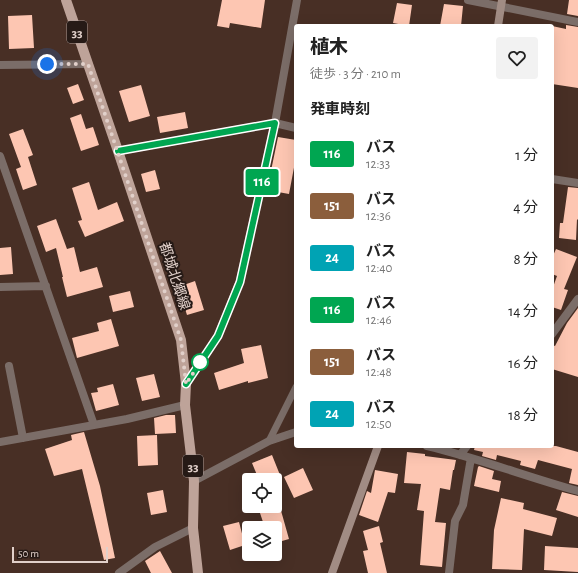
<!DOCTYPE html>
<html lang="ja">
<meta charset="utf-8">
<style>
:root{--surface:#fff;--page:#f2f2f2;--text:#222;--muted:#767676}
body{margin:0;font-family:"Alegreya Sans","Noto Sans JP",sans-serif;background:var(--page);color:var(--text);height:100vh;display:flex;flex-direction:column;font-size:15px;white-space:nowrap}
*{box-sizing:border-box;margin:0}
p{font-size:13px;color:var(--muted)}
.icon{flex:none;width:22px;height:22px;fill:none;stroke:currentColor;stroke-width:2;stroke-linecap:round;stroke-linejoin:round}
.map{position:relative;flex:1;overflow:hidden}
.drawer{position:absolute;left:294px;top:24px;width:260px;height:424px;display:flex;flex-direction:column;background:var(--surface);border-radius:4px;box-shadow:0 4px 16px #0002}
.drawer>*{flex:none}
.badge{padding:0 8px;border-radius:3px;font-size:14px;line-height:26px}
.tools{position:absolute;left:242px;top:473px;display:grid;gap:8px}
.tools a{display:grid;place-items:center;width:40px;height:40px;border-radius:4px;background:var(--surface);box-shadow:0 4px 16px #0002;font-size:20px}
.scale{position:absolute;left:12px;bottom:10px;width:96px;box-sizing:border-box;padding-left:4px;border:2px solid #e1d0ca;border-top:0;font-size:11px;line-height:14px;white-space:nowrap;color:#e1d0ca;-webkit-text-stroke:3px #261a16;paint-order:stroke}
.you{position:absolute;width:20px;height:20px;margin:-10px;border:3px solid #fff;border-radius:50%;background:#1a73e8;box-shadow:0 0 0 6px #1a73e833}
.map>.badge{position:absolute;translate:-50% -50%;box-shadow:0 0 0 2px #fff}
h2{padding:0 16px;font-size:15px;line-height:36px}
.round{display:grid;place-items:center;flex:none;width:42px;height:42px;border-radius:4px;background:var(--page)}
.head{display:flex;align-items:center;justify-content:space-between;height:68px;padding:0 16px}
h1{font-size:19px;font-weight:800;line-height:30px}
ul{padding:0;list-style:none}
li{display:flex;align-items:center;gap:12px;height:52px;padding:0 16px}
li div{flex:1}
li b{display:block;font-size:15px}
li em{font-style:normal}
li .badge{min-width:44px;font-weight:700;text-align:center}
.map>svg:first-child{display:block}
.building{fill:#fdc6b2}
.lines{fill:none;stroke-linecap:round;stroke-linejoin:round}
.lane{stroke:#7b6d68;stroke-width:7}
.street{stroke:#7b6d68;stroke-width:8}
.secondary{stroke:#a18c84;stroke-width:8}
.primary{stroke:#bea399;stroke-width:10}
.line-casing{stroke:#fff;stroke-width:9}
.line{stroke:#00a651;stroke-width:6}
.walk{stroke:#e1d0ca;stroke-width:4;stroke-dasharray:0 7.2}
.stop-dot{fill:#fff;stroke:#00a651;stroke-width:2}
.labels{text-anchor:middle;stroke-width:4;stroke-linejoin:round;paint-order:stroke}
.shield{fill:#261a16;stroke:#a99994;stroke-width:1}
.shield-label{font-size:13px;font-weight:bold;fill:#e1d0ca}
.street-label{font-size:14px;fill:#e1d0ca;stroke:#261a16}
</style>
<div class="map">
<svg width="578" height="573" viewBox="0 0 578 573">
<rect width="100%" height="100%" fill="#482f25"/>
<path class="building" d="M222,0h43l-4,28 -31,-5 -1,5 -12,-2z
M569,0h9v16l-11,-2z
M397,3l15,2 -3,21 -16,-3z
M444,4l19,2 -2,20h-21z
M32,15l2,33 -25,1 -1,-33z
M566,25l12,2v61l-26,-4v-58l14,3z
M78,84l6,16 -11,4 -6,-16z
M141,85l9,31 -21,6 -10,-31z
M185,112l3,16 -28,5 -3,-16z
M81,114l5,15 7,-2 6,18 -18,6 -11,-33z
M23,129l10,26 -5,2 9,28 -14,5 -7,-21 5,-2 -12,-33z
M278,137l18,3v17l-7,37 -22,-4z
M155,170l5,19 -14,3 -5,-18z
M89,182l9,28 19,-8 7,19 -39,16 -7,-16 4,-1 -10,-32z
M568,187l10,1v32l-1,-1 -1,21 -17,-2 1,-15h3z
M56,219l11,30 7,-2 6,25 17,-5 6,20 -36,10 -5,-20h1l-7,-29 -10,4 -9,-26z
M11,247l2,27 -13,1v-27z
M556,249l21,8 -13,32 4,1 -7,20 -9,-3v-17l5,-14 -5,-2v-16z
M195,281l9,29 -17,5 -9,-28z
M130,291l4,16 -21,5 -4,-16z
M578,308v69l-26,-8v-24l3,1 12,-23z
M111,319l8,27 -42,12 -5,-20 27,-7 -2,-8z
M261,345l7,33 -20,5v-2l-29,9 -5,-17 30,-10 -3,-14z
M154,374l6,23 -18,4 -6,-23z
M113,384l6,21 -23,6 -5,-18 7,-1 -1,-4z
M166,415h9l1,18 -21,1 -1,-16z
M84,432l16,54 15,72 -11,2 -22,-91 -28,7 -9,-27 27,-9 -1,-5z
M157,435l1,30 -20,1 -1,-30z
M475,446h81l22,6v33l-9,-2 3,-14 -34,-9 -3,9 -15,-4 1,-4 -24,-6 -1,5 -14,-4 1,-4 -9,-2z
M407,452l18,2v2l31,4 -2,10h-1l-3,20 -10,-2 -5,34 11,1 -4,44 -22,-2 4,-54 -7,-1 4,-26 -17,-1z
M272,455l10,25h-23l-7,-17z
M479,466l15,5 -2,8 9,2 -2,11 -25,-6 4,-19z
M303,468l10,22 -19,8 -10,-21z
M375,470l23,4 -3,19 -7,-1 -10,30 -19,-7 8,-24 4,2z
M163,490l4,22 -16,3 -4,-22z
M562,492l16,4v21l-22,-7z
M501,498l23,5 -1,6 34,9 -5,18 -28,-7 -2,41 -30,-1 2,-39z
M278,500l11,39 -14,4v-15h-10l-5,-15 15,-5v-7z
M239,522l6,23 -15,5 -7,-24z
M379,526l4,16 -3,1 7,30h-19l-5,-22 5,-1 -5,-19z
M545,546l33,2v24l-34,-2z
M160,551l12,22h-21l-6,-12z"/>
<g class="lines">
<path class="lane" d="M269,441l27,-54"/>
<path class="street" d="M468,0l110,22
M0,65l88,-1
M118,151l157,-28 21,5
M0,156l94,269
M552,179l26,4
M0,287l46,-1
M552,334l26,-35
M9,366l14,72
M186,384l32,-48 22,-55 35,-158 22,-123
M0,442l127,-23 58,-14
M427,446c51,12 100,31 151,45
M460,455l7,-9
M194,481l75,-40 27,-9
M119,573l36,-26 38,-19
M449,573l6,-52 8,-16 8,-47"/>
<path class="secondary" d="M498,26l4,-26
M332,573l46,-127"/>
<path class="primary" d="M66,0l52,151 63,189 5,44 -1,21 9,76 -1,47 5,45"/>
</g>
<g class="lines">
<g class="line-casing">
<path id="line" d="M118,151l157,-28 -35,159 -22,54 -32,48"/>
</g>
<use href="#line" class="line"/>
<path class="walk" d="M47,64h41l93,276 5,44 16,-24 -2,2"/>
</g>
<circle class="stop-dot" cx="200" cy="362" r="8"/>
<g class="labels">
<g class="shield">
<rect x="67" y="21" width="20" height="22" rx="3"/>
<rect x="183" y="455" width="20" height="22" rx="3"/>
</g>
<g class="shield-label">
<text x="77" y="37">33</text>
<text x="193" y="471">33</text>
</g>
<g class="street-label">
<text transform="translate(175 276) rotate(72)" y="5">都城北郷線</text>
</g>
</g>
</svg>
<div class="tools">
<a><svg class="icon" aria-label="locate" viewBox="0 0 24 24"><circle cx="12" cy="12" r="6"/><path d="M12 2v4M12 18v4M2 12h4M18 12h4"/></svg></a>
<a><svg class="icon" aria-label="layers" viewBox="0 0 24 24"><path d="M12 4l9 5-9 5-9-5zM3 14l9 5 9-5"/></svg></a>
</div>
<div class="scale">50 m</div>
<div class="you" style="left:47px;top:64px"></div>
<b class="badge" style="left:262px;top:182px;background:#00a651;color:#fff">116</b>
<section class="drawer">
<div class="head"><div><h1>植木</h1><p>徒歩 · 3 分 · 210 m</p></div><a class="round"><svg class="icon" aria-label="heart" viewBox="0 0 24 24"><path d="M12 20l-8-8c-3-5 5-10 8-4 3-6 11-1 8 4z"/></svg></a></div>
<h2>発車時刻</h2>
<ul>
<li><span class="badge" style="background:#00a651;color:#fff">116</span><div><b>バス</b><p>12:33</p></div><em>1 分</em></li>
<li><span class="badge" style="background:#8b5e3c;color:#fff">151</span><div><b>バス</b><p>12:36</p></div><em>4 分</em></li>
<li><span class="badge" style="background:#00a3b4;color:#fff">24</span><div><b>バス</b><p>12:40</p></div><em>8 分</em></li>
<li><span class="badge" style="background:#00a651;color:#fff">116</span><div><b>バス</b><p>12:46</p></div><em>14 分</em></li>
<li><span class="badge" style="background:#8b5e3c;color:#fff">151</span><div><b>バス</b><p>12:48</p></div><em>16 分</em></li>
<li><span class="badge" style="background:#00a3b4;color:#fff">24</span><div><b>バス</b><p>12:50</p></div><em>18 分</em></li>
</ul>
</section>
</div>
